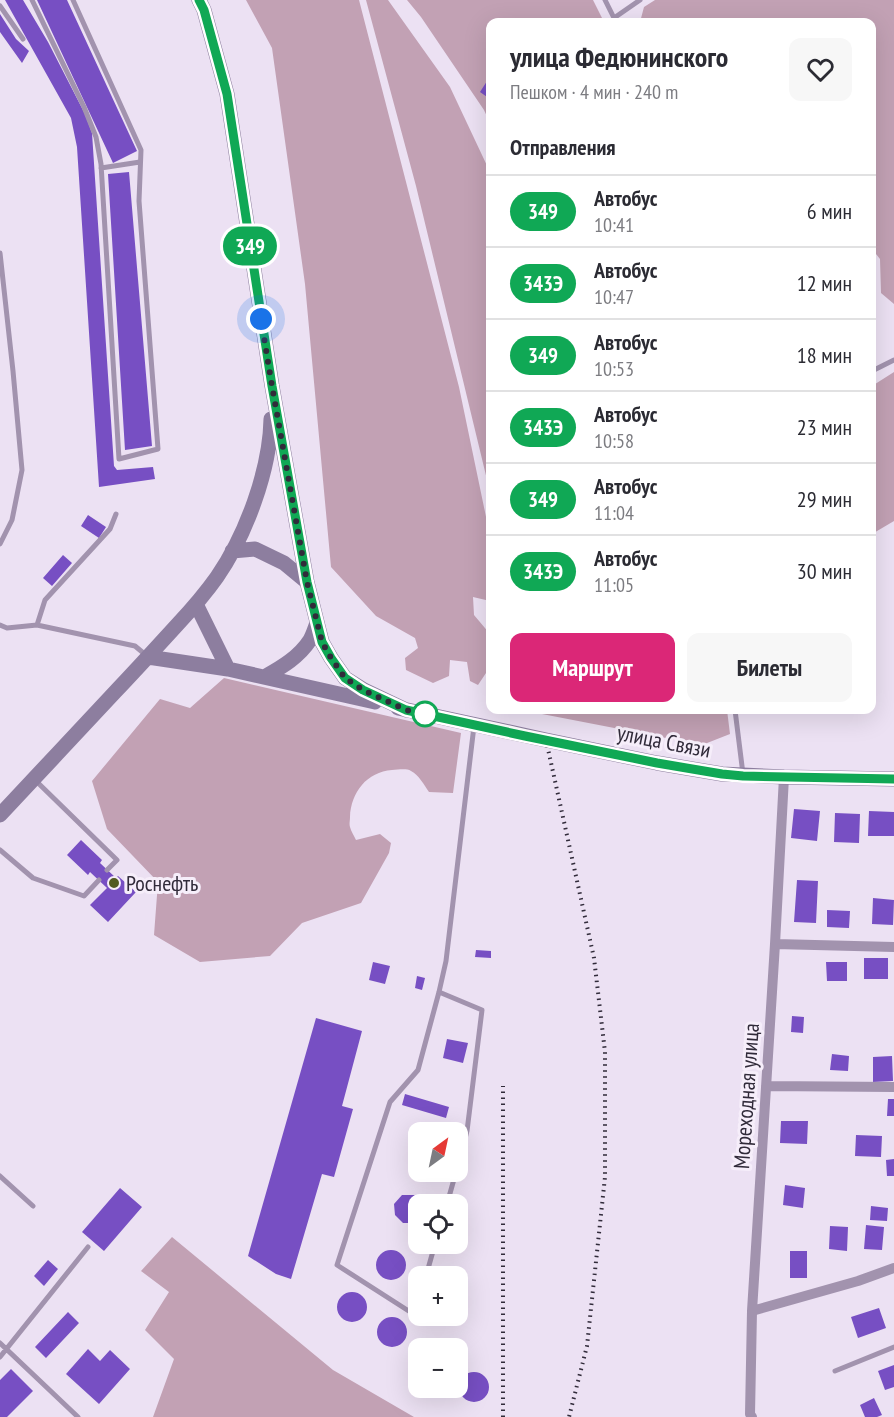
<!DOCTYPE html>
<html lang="ru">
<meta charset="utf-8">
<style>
:root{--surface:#fff;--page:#f7f7f7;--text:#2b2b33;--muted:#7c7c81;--line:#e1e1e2;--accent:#db2777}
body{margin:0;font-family:"PT Sans Narrow",sans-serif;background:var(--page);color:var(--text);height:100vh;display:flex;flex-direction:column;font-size:22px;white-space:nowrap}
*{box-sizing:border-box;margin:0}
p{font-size:20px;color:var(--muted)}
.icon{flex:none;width:33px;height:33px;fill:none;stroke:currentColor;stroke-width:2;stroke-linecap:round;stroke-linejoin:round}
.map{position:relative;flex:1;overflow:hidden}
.details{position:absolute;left:486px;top:18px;width:390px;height:696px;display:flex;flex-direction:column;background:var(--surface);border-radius:12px;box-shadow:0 6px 24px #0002}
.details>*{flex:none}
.badge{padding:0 12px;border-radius:20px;font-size:21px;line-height:39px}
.needle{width:39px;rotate:33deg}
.tools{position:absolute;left:408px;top:1122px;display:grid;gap:12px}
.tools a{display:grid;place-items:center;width:60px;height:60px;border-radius:12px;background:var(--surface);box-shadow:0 6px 24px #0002;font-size:30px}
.you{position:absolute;width:30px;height:30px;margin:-15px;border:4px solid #fff;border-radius:50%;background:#1a73e8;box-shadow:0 0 0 9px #1a73e833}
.map>.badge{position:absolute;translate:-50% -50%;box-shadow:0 0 0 3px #fff}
h2{padding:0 24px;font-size:22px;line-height:54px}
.round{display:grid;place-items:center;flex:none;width:63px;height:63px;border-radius:12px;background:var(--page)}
.headline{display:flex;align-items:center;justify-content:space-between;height:102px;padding:0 24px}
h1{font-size:28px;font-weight:600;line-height:45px}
.cta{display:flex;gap:12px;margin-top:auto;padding:12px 24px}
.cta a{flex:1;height:69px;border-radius:12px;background:var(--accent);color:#fff;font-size:24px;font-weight:600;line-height:69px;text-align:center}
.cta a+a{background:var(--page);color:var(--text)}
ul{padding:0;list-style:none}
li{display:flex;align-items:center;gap:18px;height:72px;padding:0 24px;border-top:2px solid var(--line)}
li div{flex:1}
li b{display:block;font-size:22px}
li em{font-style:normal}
li .badge{min-width:66px;font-weight:700;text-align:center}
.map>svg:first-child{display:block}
.green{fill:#c2a1b4}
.building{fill:#774fc3}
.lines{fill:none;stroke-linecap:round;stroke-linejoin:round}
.service{stroke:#a293ae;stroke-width:5}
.minor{stroke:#a293ae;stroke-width:10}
.secondary{stroke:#8d7e9f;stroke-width:15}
.rail{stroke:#312b3a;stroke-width:4;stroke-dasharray:1.5 4.5;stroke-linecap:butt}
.line-casing{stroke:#fff;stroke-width:14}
.line{stroke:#10a855;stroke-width:9}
.walk{stroke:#312b3a;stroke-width:6;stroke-dasharray:0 10.8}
.stop-dot{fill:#fff;stroke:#10a855;stroke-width:3}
.poi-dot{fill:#525b21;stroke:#f6eefa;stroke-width:2}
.labels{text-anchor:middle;stroke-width:6;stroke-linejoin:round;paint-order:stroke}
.street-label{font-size:22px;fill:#312b3a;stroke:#f6eefa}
.poi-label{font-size:22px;fill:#312b3a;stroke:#f6eefa;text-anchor:start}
</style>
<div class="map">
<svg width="894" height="1417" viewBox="0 0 894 1417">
<rect width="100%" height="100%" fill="#ece1f3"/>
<path class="green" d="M246,0h113l100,387 31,149v65l-17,-4 1,18 16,19v33l-12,18 -8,-4 -3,-19 -17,-2 -1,16 -16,7 -27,-13 -1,-12 13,-10 -3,-10 -39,-22 -45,-49 -26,-283 -33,-236z
M366,0h22l62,87 40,85v320l-74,-306z
M407,0h186l11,22h-114v101l-6,-13 -63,-93z
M655,0h239v304l-13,-11 -1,-34 -8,-10v-227h-232l4,-15z
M894,372v149l-22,13v-148z
M224,678l237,55 -8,60 -24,-1c-5,-7 -10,-17 -18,-21 -5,-3 -13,-1 -19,-1 -25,2 -41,22 -42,47 0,4 -1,7 0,10 1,4 4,9 6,13l24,-6 11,9 -2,10 -28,50 -59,20 -32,33 -70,6 -46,-27 4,-53 -51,-53 -15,-48 68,-82 30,9z
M541,710h186l3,24 -28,11 -160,-31z
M172,1237l161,133 81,47h-261l21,-58 -29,-29 24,-38 -28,-21z"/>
<path class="building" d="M5,0h18l25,42 37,72 7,19 22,333 3,4 36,-3 2,12 -56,8 -22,-340 -6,-29z
M37,0h30l70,151 -24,12z
M0,14l16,25 13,12 -7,12 -22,-31z
M489,78l1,1v20l-10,-7z
M129,172l23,274 -27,4 -17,-276z
M88,515l18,12 -7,11 -18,-12z
M63,555l9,8 -20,23 -9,-8z
M817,710h17v4l-17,-1z
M794,809l26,2 -3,30 -26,-3z
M869,811l25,1v24h-26z
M835,813l25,1 -1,29 -25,-1z
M81,840l21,20 -2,3 16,15 2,-2 18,16 -28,30 -18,-17 17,-17 -17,-16 -2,3 -21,-20z
M797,880l21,1 -2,42 -22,-1z
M873,898l21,2 -1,25 -21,-1z
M827,910l23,1 -1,17 -22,-1z
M476,950l15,1v7l-16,-1z
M864,958h24v21h-24z
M373,962l17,4 -5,18 -16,-4z
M826,962h21v19h-20z
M417,976l8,2 -3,12 -7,-2z
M792,1016l12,1 -1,16 -12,-1z
M316,1018l46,13 -20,75 11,3 -19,68 -12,-3 -31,105 -15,-5 -28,-18z
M447,1039l21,4 -5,20 -20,-5z
M832,1054l17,2 -1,15 -18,-1z
M892,1056l1,25 -20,1v-25z
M405,1094l44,13 -3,11 -44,-13z
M888,1099h6v17h-7z
M781,1121h27l-1,23 -27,-1z
M856,1135l26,1 -1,21 -26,-1z
M418,1140v28l-7,-8 -1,-11z
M894,1159v17h-7l-1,-16z
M785,1185l20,3 -2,20 -20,-3z
M120,1188l22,19 -38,44 -22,-19z
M402,1195h12l9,8v1h-5v15l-3,4h-12l-8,-8 -1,-11z
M871,1206l17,2 -1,13 -17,-1z
M866,1225l18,2 -2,23 -18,-1z
M830,1226l18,1 -1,24 -18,-2z
M376 1265a15 15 0 1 1 30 0a15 15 0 1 1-30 0Z
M790,1251h17v27h-17z
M48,1260l10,9 -14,17 -10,-10z
M337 1307a15 15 0 1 1 30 0a15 15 0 1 1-30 0Z
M879,1308l7,20 -28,10 -7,-21z
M68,1312l11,11 -33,35 -11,-11z
M431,1316h19l-5,8z
M377 1332a15 15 0 1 1 30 0a15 15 0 1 1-30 0Z
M88,1349l12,12 10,-11 20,19 -31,35 -33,-30z
M894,1365v22l-9,3 -7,-19z
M11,1369l22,22 -26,26h-7v-37z
M459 1387a15 15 0 1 1 30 0a15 15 0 1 1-30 0Z
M874,1398l8,17 -5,2h-12l-5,-12z"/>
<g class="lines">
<path class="service" d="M32,0l52,107 12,30 5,27 18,295 39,-10 -19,-248 2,-51 -68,-150
M605,0l11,22
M0,6l23,33
M614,18l26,-18
M101,168l39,-6
M0,253l13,118 9,99 -10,50 -12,24
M872,371l22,-11
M0,625l7,3 30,-3 98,21 12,10
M37,625l8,-25 65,-71 6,-15
M735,710l8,64
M34,779l83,81 -10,10
M0,850l33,28 51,18 15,-16
M439,992l43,18 -15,121 -9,35
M0,1176l33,30
M447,1204l9,-32
M426,1276l9,-32
M418,1303l-3,12 -78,-50 53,-163 28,-32 21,-78 7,-31 28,-235
M0,1343l78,74
M0,1357l88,-110
M835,1371l59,-24"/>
<path class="minor" d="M775,944l119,3
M766,1086l128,1
M752,1311l106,-30 36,-13
M752,1417l-2,-3 2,-103 23,-367 9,-167"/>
<path class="secondary" d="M199,0l5,10 23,84 45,292 35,196 15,60 9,16 14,20 19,12 42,20
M232,551l23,-2 29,14 23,19
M196,604l32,65
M148,657l80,12 147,33
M266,676c16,-9 33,-19 44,-36 3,-5 5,-12 7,-17
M398,708l148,32 111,23 65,11 62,3 110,2
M0,815c38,-41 77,-82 115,-123 21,-22 41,-44 62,-67 14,-15 28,-31 40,-48 29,-42 53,-107 54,-158"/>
<path class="rail" d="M546,740l48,218 11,94v125l-18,169 -18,71
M503,1417v-331"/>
</g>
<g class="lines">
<g class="line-casing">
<path id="line" d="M199,0l5,10 23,84 45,292 35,196 15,60 9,16 14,20 18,12 43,20 119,26 132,27 65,11 21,2 151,3"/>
</g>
<use href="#line" class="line"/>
<path class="walk" d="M261,319l11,67 35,196 15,60 9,16 14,20 18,12 43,20 19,4"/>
</g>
<circle class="stop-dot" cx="425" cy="714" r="12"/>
<circle class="poi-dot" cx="114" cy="883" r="6"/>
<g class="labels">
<g class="street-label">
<text transform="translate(664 741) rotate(11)" y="8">улица Связи</text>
<text transform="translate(746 1096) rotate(-86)" y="8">Мореходная улица</text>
</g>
<g class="poi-label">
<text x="126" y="891">Роснефть</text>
</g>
</g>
</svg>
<div class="tools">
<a><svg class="needle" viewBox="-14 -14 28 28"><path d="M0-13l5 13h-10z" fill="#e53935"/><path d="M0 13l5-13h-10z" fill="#7c7c81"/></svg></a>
<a><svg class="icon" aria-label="locate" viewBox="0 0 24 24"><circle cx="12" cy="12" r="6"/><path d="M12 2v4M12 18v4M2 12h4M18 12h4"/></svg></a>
<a>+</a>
<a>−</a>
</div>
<div class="you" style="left:261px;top:319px"></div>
<b class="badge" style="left:250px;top:246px;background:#10a855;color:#fff">349</b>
<section class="details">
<div class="headline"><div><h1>улица Федюнинского</h1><p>Пешком · 4 мин · 240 m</p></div><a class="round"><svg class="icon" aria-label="heart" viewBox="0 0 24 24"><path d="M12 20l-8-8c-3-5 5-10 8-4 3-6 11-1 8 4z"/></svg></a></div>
<h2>Отправления</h2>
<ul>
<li><span class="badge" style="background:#10a855;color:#fff">349</span><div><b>Автобус</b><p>10:41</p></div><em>6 мин</em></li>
<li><span class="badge" style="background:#10a855;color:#fff">343Э</span><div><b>Автобус</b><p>10:47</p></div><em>12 мин</em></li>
<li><span class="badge" style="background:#10a855;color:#fff">349</span><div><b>Автобус</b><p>10:53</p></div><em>18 мин</em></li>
<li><span class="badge" style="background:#10a855;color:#fff">343Э</span><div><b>Автобус</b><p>10:58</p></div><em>23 мин</em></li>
<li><span class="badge" style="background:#10a855;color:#fff">349</span><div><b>Автобус</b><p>11:04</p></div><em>29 мин</em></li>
<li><span class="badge" style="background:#10a855;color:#fff">343Э</span><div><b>Автобус</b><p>11:05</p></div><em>30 мин</em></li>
</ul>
<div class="cta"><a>Маршрут</a><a>Билеты</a></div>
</section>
</div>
